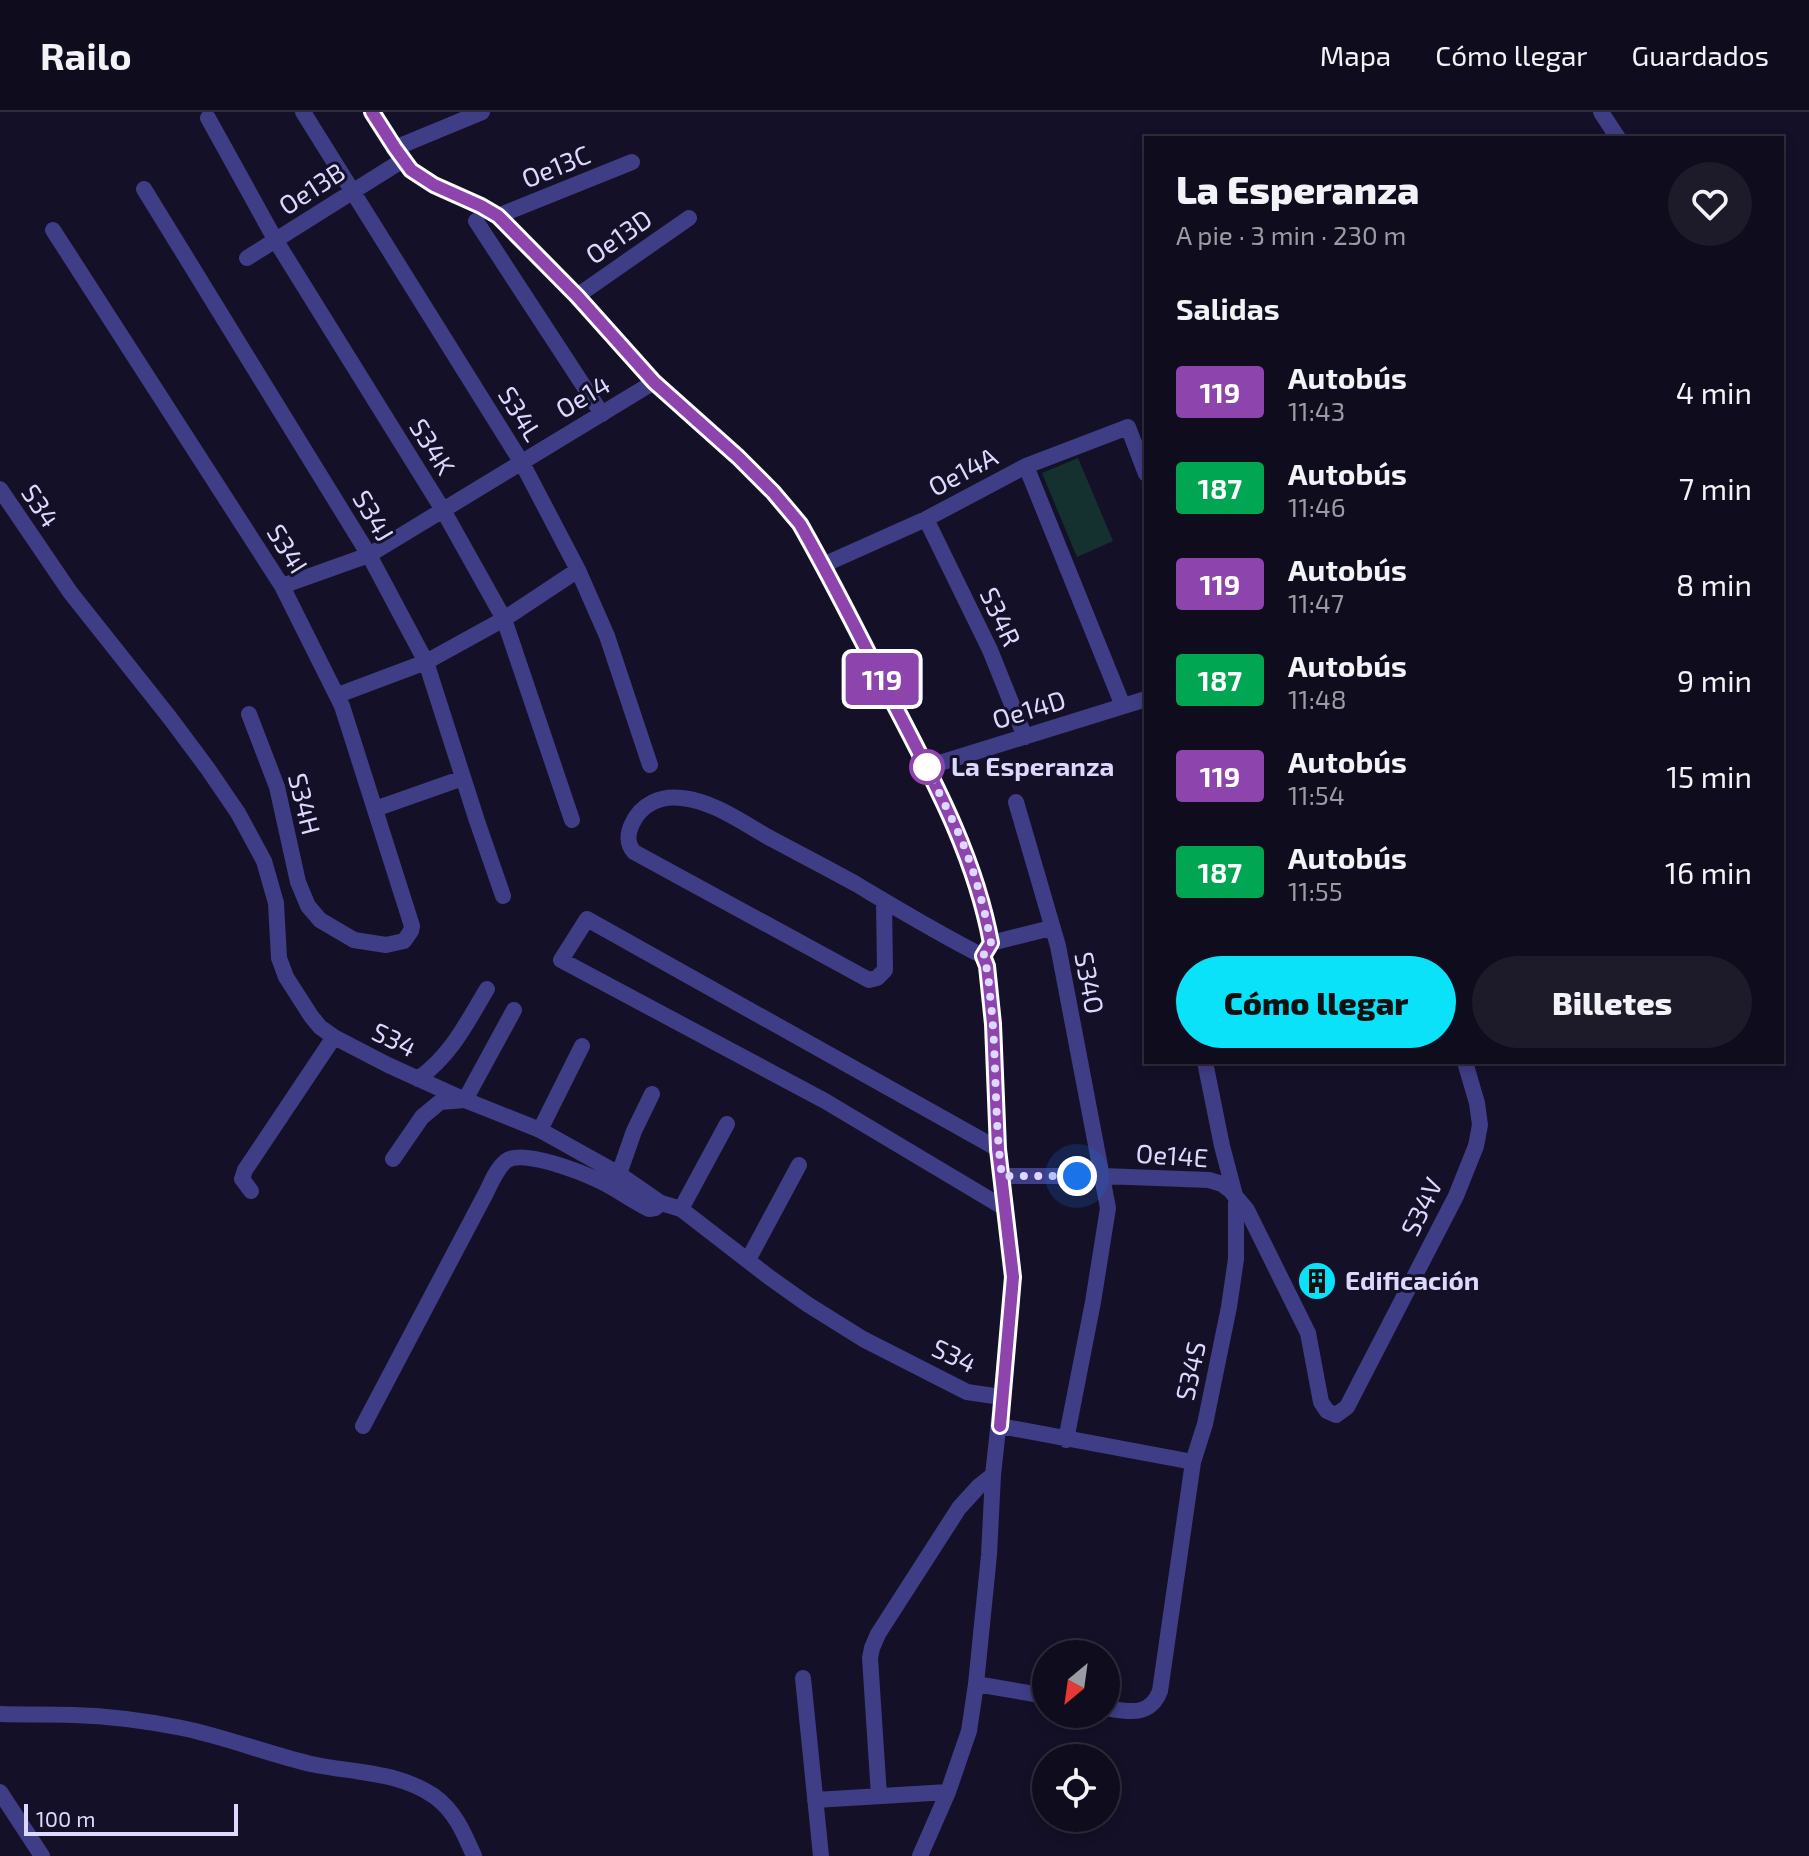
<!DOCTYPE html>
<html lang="es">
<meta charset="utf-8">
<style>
:root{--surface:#0f0c1d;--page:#1d1a2a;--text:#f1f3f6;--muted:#9b9ba4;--line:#2f2c3b;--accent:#09e2f8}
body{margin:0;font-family:"Exo 2",sans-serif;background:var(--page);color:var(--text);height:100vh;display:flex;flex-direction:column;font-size:30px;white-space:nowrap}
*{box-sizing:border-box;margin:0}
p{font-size:26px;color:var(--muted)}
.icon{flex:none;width:44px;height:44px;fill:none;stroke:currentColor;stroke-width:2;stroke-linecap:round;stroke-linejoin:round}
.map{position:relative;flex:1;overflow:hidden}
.side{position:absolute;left:1144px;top:24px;width:640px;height:928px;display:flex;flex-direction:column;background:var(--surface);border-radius:0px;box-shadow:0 4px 12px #0003,0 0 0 2px var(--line)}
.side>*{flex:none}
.badge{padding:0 16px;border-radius:6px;font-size:28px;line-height:52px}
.needle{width:52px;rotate:209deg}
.fabs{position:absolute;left:1032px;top:1528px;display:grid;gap:16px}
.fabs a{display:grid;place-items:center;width:88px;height:88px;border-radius:50%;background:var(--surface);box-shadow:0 4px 12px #0003,0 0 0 2px var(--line);font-size:40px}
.scale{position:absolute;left:24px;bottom:20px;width:214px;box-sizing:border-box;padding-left:8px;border:4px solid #dcd8fe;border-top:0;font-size:22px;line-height:28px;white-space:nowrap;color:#dcd8fe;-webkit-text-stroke:6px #141027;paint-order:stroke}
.you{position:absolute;width:40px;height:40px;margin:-20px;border:6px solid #fff;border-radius:50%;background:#1a73e8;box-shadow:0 0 0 12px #1a73e833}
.map>.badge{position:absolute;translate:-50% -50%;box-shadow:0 0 0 4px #fff}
h2{padding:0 32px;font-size:30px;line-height:72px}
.round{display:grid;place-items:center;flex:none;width:84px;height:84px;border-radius:42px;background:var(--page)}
.headline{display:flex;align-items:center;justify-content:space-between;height:136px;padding:0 32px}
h1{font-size:38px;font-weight:800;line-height:60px}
.cta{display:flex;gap:16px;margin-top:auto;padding:16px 32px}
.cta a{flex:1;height:92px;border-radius:48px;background:var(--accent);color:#111;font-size:32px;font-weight:800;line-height:92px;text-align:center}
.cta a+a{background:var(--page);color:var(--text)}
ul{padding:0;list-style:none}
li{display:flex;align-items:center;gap:24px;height:96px;padding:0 32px}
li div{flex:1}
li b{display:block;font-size:30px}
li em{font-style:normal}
li .badge{min-width:88px;font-weight:700;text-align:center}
header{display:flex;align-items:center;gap:48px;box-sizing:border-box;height:112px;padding:0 40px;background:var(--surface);border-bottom:2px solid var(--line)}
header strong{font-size:38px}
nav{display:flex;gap:44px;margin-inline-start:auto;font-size:28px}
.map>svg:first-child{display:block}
.green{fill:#143130}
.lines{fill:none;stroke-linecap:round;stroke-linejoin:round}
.minor{stroke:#3f3d85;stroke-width:16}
.line-casing{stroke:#fff;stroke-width:18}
.line{stroke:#8e44ad;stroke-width:12}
.walk{stroke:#dcd8fe;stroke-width:8;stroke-dasharray:0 14.4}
.stop-dot{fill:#fff;stroke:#8e44ad;stroke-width:4}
.labels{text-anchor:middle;stroke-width:6;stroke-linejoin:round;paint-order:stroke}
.street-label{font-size:26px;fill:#dcd8fe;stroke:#141027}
.stop-label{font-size:26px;font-weight:bold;fill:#dcd8fe;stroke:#141027;text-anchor:start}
.poi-label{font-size:26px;font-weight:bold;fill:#dcd8fe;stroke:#141027;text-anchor:start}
</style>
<header>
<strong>Railo</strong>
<nav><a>Mapa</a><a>Cómo llegar</a><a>Guardados</a></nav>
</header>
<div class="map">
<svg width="1809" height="1744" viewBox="0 0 1809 1744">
<rect width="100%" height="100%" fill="#141027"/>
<path class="green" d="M1078,346l35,83 -36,16 -35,-84z"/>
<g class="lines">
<path class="minor" d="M303,0l219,351 56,107 29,66 43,129
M372,0l23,36 16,22 23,15 47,21 17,10 79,80 77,86 84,75 35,35 27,32c33,59 64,120 95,180 39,77 80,153 96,239l-8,13 4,10 6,58 5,125 15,128 -2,33 -18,165 -4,80 -13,129 -7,47 -21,61 -28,64
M1601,0l17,26
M208,6l68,123 167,269 61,109 68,201
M395,36l87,-36
M144,77l225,366 57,107 51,159 26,75
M498,104l134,-54
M476,109l126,193
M53,118l229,356 60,120 70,220 -1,5 -7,10 -18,4 -32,-5 -34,-20 -12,-14 -10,-24 -21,-95 -28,-73
M247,146l156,-98
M577,184l112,-78
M1026,354l97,240
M0,377l70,103 100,126 38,51 30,44 26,48 12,42 3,55 7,19 25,39 9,11 14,10 54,28 77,35 75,30 79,44 42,29 20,6 88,68 38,27 56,35 104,53 34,5
M926,407l64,131 35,87
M823,453l103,-46 100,-53 102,-39 18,47
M282,474l87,-31 285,-173
M338,583l88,-33 78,-43 74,-49
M927,655l219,-68
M1016,690l42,144 50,262 -15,94 -27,138
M375,697l88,-31
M884,789l1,69 -8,8 -8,2 -235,-128c-7,-8 -7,-18 -2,-28 9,-20 29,-29 50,-26 31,3 61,25 88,40 28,15 57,30 86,46 42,25 83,50 127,72
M991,831l60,-15
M418,967c34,-25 48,-55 69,-90
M540,1018l42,-84
M998,1037l-411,-230 -26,41 264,141 181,108
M393,1047l29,-42 18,-15 25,-2 49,-90
M619,1062l15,-43 18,-37
M1002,1064h101l106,4 13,4 8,6 17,20 61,123 13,69 6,9 9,4 11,-8 109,-211 20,-50 4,-21 -3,-22 -12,-41
M251,1079l-9,-12 3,-9 89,-133
M681,1097l46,-85
M748,1148l51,-95
M363,1314l123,-233c5,-10 11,-25 20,-32 16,-13 77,12 94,20 17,8 32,20 49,28l6,-1 6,-5
M1000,1314l193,36
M803,1566l18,178
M976,1572l70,12
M1106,1596c23,4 44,9 54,-17l33,-229 12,-38 24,-117 7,-48v-60l-14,-53 -17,-84
M0,1602c24,1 49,0 73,1 36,1 74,6 109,13 44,9 86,26 129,36 42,9 86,7 123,32 21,15 30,37 40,60
M0,1680l42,64
M879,1684l-9,-138 2,-10 6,-14 81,-126 20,-22 14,-11
M815,1688l133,-8"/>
</g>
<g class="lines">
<g class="line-casing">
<path id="line" d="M372,0l23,36 16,22 23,15 47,21 17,10 79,80 77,86 84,75 35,35 27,32c33,58 63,118 93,178 40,77 82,154 98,241l-8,13 4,10 6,58 5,125 15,128 -13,149"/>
</g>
<use href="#line" class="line"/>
<path class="walk" d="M927,655c11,25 26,52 37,79 12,31 21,64 27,97l-8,13c6,15 6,32 8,48 6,57 3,115 11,172h75"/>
</g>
<defs>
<g id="building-disc" transform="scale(2)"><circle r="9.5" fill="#09e2f8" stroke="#141027"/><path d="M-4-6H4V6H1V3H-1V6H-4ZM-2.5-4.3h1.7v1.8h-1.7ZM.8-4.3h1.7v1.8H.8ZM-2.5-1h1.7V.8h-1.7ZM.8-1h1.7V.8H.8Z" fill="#111"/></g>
</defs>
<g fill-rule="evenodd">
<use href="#building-disc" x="1317" y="1169"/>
</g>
<circle class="stop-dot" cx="927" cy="655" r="16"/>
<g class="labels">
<g class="street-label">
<text transform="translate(556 55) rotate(-22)" y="9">Oe13C</text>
<text transform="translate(312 77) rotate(-33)" y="9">Oe13B</text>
<text transform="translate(619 125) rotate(-35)" y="9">Oe13D</text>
<text transform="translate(583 285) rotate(-31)" y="9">Oe14</text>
<text transform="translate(520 302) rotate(58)" y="9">S34L</text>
<text transform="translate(432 335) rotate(58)" y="9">S34K</text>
<text transform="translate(963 360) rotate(-28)" y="9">Oe14A</text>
<text transform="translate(40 394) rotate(56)" y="9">S34</text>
<text transform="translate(373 404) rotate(59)" y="9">S34J</text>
<text transform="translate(287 437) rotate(58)" y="9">S34I</text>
<text transform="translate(1000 505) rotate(65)" y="9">S34R</text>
<text transform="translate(1029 598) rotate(-17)" y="9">Oe14D</text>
<text transform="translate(304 692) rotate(76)" y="9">S34H</text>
<text transform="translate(1089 871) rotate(79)" y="9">S34O</text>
<text transform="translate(394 928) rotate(26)" y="9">S34</text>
<text transform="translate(1172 1044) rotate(4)" y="9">Oe14E</text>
<text transform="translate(1422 1095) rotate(-64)" y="9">S34V</text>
<text transform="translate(954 1244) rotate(25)" y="9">S34</text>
<text transform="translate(1191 1259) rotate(-78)" y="9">S34S</text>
</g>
<g class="stop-label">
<text x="951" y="664">La Esperanza</text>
</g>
<g class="poi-label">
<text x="1345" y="1178">Edificación</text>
</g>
</g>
</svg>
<div class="fabs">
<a><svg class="needle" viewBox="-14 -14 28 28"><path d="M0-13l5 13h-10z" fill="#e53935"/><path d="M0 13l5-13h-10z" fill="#9b9ba4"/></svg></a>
<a><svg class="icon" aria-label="locate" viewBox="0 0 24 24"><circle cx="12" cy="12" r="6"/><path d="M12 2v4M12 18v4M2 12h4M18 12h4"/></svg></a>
</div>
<div class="scale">100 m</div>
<div class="you" style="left:1077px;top:1064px"></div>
<b class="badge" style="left:882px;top:567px;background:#8e44ad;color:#fff">119</b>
<section class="side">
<div class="headline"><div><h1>La Esperanza</h1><p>A pie · 3 min · 230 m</p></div><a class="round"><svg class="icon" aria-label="heart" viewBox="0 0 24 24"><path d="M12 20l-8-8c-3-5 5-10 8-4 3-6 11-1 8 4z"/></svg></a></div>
<h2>Salidas</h2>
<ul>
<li><span class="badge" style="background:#8e44ad;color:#fff">119</span><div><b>Autobús</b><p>11:43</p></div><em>4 min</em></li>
<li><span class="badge" style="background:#00a651;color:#fff">187</span><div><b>Autobús</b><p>11:46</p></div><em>7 min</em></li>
<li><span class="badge" style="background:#8e44ad;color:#fff">119</span><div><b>Autobús</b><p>11:47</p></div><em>8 min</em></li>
<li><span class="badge" style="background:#00a651;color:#fff">187</span><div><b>Autobús</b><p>11:48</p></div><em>9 min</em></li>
<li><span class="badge" style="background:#8e44ad;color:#fff">119</span><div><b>Autobús</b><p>11:54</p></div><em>15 min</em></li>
<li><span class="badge" style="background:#00a651;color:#fff">187</span><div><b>Autobús</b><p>11:55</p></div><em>16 min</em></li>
</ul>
<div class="cta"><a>Cómo llegar</a><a>Billetes</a></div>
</section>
</div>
